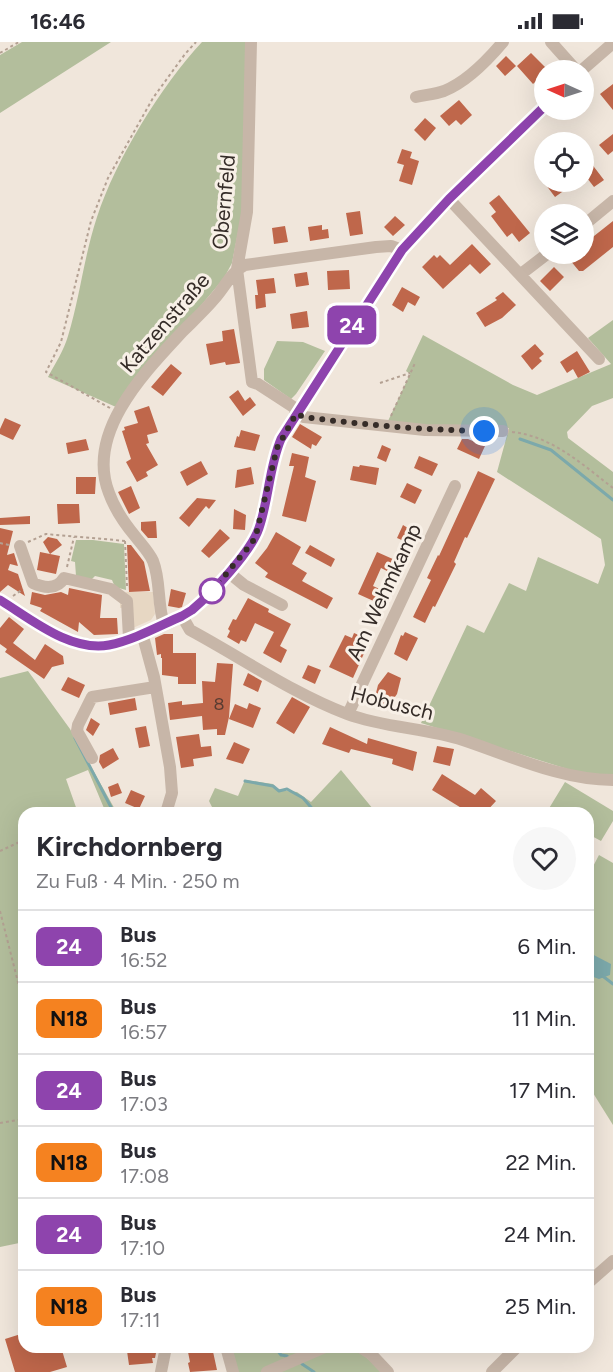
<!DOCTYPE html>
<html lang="de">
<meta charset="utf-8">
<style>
:root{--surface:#fff;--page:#f7f7f7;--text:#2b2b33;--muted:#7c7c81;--line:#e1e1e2}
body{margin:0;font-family:Figtree,sans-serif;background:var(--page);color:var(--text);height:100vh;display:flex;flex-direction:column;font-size:22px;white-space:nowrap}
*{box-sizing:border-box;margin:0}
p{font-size:20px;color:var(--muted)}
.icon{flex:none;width:33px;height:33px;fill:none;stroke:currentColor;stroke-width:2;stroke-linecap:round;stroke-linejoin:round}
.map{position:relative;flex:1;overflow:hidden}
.drawer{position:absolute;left:18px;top:765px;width:576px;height:546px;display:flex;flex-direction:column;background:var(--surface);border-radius:18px;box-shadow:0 6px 24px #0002}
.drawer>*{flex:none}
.badge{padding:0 12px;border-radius:9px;font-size:21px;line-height:39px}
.needle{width:39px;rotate:273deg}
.fabs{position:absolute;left:534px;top:18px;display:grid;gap:12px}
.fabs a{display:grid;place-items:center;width:60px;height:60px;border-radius:50%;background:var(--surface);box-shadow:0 6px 24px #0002;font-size:30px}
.you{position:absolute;width:30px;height:30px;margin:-15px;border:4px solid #fff;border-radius:50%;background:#1a73e8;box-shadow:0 0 0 9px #1a73e833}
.map>.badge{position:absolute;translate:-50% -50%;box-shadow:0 0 0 3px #fff}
.round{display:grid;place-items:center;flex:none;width:63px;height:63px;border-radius:32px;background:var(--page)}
.headline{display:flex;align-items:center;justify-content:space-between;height:102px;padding:0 18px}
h1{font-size:28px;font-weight:700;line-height:45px}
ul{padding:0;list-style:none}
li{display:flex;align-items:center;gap:18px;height:72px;padding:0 18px;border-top:2px solid var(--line)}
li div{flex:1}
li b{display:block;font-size:22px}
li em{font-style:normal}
li .badge{min-width:66px;font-weight:700;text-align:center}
.status{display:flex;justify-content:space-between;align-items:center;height:42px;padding:0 30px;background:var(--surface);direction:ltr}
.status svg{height:16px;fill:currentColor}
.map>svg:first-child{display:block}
.green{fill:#b3be9c}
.plaza{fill:#e7d7c3}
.water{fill:#7ca9ab}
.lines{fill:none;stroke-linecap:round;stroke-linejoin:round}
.stream{stroke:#7ca9ab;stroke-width:3}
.building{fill:#bf674b}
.path{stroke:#b3a092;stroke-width:2;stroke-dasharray:3 3;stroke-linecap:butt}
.minor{stroke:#c7b6a8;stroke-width:12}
.line-casing{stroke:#fff;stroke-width:14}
.line{stroke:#8e44ad;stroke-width:9}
.walk{stroke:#352c28;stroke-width:6;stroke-dasharray:0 10.8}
.stop-dot{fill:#fff;stroke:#8e44ad;stroke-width:3}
.labels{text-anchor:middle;stroke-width:6;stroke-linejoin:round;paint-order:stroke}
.number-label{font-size:18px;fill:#583b31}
.street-label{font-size:21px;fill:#352c28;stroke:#f8f0e7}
</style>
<div class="status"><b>16:46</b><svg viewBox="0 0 49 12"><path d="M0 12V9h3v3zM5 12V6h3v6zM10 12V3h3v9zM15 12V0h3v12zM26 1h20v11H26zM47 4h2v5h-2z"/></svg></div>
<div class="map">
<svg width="613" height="1330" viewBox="0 0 613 1330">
<rect width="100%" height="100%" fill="#f0e6db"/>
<path class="green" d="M22,0h89l-111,71v-58z
M202,0h45l-3,160 -12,61 -8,15 -108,129 -68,-30c7,-13 16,-27 20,-41 12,-39 16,-80 29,-119 19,-58 64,-131 105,-175z
M613,278v78l-21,8 -25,26 1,6 45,34v304l-33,-3 -159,-50 46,-98 17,8 25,-50 17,8 12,-34 60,27 7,-19 -4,-26 -104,-67 12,-44 -89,-1 -32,-6 22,-47 -4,-3 17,-36 90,50 24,10 74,-31 -23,-26z
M277,299l26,1 22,9 -29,43 -5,5 -27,-19v-11z
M76,498h17l31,4 2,46 -11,-3 -3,-7 -17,-4 -4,4 -15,-4 -1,-14 -4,-1z
M28,629l42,58 47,84h-11l-18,-43 -22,9 12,34h-54v429l-24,5v-569z
M341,728l32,39 7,4h-165l-6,-12 6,-13 23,8 7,-16 28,4 4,6 20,2 14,10z
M565,740l48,29v10l-12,20 -13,-7v-21h-35l-5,-3z
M599,813l14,8v262l-25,-40v-209z
M230,1305h120l9,4 24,21h-145z"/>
<path class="plaza" d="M126,550h27l2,22 -4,6 -25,11 -2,-23h-4v-10z"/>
<path class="water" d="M588,910l23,12 -1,11 -11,4 -11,-4z"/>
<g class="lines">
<path class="stream" d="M520,397l31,11 62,50
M75,696l39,75
M245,739l28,5 6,5 8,-2 16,9 13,15
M600,932l13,10
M275,1305l6,8 6,1 1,2
M302,1322l12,8"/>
</g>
<path class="building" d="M531,11l17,17h-4v3l-11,11 -16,-18z
M506,14l10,10 -11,10 -9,-10z
M613,42v26l-13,-16z
M459,58l13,15 -11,10 -5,-5 -7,6 -9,-10z
M425,76l11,10 -11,13 -11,-11z
M613,92v17l-5,4 -9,-10z
M402,107l10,3 -2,6 9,3 -7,24 -13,-4 5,-16 -7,-2z
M591,121l13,17 -10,7 -10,-13v-5z
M551,140h14l4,5 -14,10 -9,-12z
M499,153l31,38 -11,9 -7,-9 -5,4 -16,-21 5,-4 -7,-9z
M360,169l3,23 -13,2 -4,-23z
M395,174l10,9 -12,11 -9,-9z
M613,179v26l-30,24h-4l-14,-17h19v-10z
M322,183v5l6,-1 1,9 -19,3 -2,-14z
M285,184l3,16 -14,2 -2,-16z
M472,202l19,20 -11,10 -10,-10 -27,25 -21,-22 12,-12 3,3 3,-3 10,10z
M554,225l10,10 -14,14 -10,-10z
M349,228l1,19 -22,1 -1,-19z
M307,230l2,13 -13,2 -2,-13z
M274,236l2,15 -11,1 1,13 -10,2 -1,-14h3l-2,-15z
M402,245l18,10 -5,9 -7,-4 -5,10 -11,-7z
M503,250l13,13 -14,13 -17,9 -9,-14 21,-13 -2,-2z
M307,269l2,16 -17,2 -2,-15z
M234,287l6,34 -14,2 -1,-3 -15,3 -4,-21 17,-3 -1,-10z
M535,302l9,10 -5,4 3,3 -10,9 -11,-14z
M577,309l13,21 -12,6 -5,-9 -6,4 -7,-11z
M171,322l11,9 -19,23 -12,-9z
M238,348l7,11 5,-4 6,8 -13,11 -14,-19z
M149,364l9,26 -11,3 2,8 -3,1 12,21 -12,7 2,4 -11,6 -11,-20 5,-3 -9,-28 3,-1 -1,-3 14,-4 -4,-12z
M5,376l16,7 -8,15 -13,-6v-5z
M300,382l22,13 -6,9 -4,-2 -1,5 -19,-12z
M241,388l19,5 -5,16 -21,-4 3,-11 2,1z
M86,397l3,11 -21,4 -2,-11z
M462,397h6l17,7 -6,13 -22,-10z
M382,403l9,4 -5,13 -9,-4z
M292,411l17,4 -4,20 11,4 -10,41 -24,-6 12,-50h-5z
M419,414l19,8 -6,12 -18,-8z
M201,419l7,13 -21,12 -7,-14z
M360,423l19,3 -3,17 -26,-5 3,-14 6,1z
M251,425l3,17 -19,4 2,-18z
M478,429l17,8 -28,59 -2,-1 -11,25 2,2 -21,43 -2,-1 -8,17 -12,-6 18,-37 -4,-2 11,-23 1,1z
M76,435h20l-1,17h-19z
M407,441l15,7 -7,14 -15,-7z
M131,444l9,22 -11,6 -11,-22z
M197,456l19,2 -7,9 -3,-3 -17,21 -10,-9z
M57,462h22l1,19 -22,1z
M234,467l12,6 -1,15 -12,-1z
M30,474v8l-30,1v-7z
M156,479l1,17h-9l-7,-8v-8z
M403,483l13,8 -5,11 -14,-6z
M0,486l13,3 -6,24 7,-2 4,13 -8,-2 -2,6 10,4 7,22 -17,-11 -8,7z
M220,487l10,9 -21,20 -8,-7z
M276,490l25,15 -9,17 15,9 -5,8 31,17 -6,11 -62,-32 3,-4 -13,-10 12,-15z
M48,495l9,2 5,6 -12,9 -7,-12z
M127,503h4l13,17 6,29 -21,1z
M310,503l25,14 -4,8 -26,-14z
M40,510l20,4 -4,18 -19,-4z
M377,510l18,8 -6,12 -8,-4 -8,18 11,5 -6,12 -20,-9z
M69,546l33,7 -2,23h17l1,16 -24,1 -15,-13 -1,10 -38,-21 2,-3 -12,-4 2,-12 13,3 16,-3 7,3z
M171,547l15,4 -4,14 -3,1 -11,-2z
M248,556l21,11 -1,3 23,12 -11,22 7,4 -6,13 -18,-10 11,-21 -19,-9 -9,19 -5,-2 -2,4 -12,-7 3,-6 -2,-2 5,-10 3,1z
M9,575l15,12 -11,14 22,17 10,-16 18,12 1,8 -12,3 -8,12 -39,-27 2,-3 -7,-5v-16z
M405,590l13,6 -11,23 -13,-7 7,-19 2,1z
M354,591l16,7 -17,38 -24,-11 16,-32 7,3z
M164,592h9v19h23v31h-18v-7l-16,-2v-17h-1v-4l-4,1 -2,-17z
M217,621l16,1 -4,53 -4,18h-8v-6l-14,1 -1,-14 -32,4 -2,-17 14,-2v4l21,-2 -1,-22 13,1z
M308,623l13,5 -6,14 -13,-6z
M388,630l13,6 -4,16 -5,7 -3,-1 -3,6 -12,-5 4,-16z
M248,631l14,8 -4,11 -15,-7z
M68,635l17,8 -6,13 -18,-8z
M292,655l18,10 -16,27 -18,-11z
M135,656l2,12 -27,5 -2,-12z
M249,661l12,5 -8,20 -24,-9 6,-15 12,5z
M91,676l9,6 -7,12 -7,-6z
M146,684l4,20 -11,2 -4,-20z
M330,685l37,17 1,-6 49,14 -4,19 -21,-7 1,-5 -42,-10 -2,4 -27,-9z
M199,692l2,13 10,-1 1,10 -19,3 1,7 -13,2 -5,-31z
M234,700l16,7 -7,15 -17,-5z
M437,704l17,3 -4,17 -17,-4z
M113,706l6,11 -16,10 -4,-7 1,-7z
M442,732l33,21 6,-7 15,13 -11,12h-25l3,-4 -31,-19z
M118,741l4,10 -11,4 -3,-10z
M131,748l14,6 -6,13 -14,-6z
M24,1291v14h14l1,3 9,-3h13l6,20 -17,5h-35l-10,-33z
M187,1305h25l5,23 -27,2 -2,-9 2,-1z
M138,1306v3l19,-3 -2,10h-3l1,5 -24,2 -2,-14z"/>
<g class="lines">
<path class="path" d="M0,11l19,-11
M380,341l30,-10
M110,366l-64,-36 15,-30 30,-121 17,-43 45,-80 32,-44 11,-12
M391,374l24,-53
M512,390c40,4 71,33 101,56
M125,499l2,45
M28,500l18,-8 80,7
M0,501l9,2
M67,525l7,-30
M13,554l10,-7
M0,809l24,-11
M0,869l24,95
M0,1081l24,-4"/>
<path class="minor" d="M251,0l-4,170 -10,57 15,113 6,2 40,26
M551,0l25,28
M582,28l31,-27
M416,55c9,-2 19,-3 28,-6 23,-9 43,-30 59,-49
M449,157l150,160
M584,183l29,-24
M521,232l26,-20
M295,372l9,3 121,13 78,1
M20,504l13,37c11,5 24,7 31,-5l47,11 16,12 2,37
M228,530l16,13 38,20
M0,558c26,16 54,39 84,44 8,1 16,2 23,1 17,-2 70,-24 84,-34 15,-10 58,-60 65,-76 14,-30 13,-66 25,-96l121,-189 47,-51 95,-92
M182,574l8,14c52,28 102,63 157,84 38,14 79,14 116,26 48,16 99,40 150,40
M164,582c-7,-20 -3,-43 -11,-63 -4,-9 -12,-17 -18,-25 -10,-12 -21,-29 -26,-43 -24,-61 37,-122 74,-162 11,-11 22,-21 32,-33 10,-11 16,-26 30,-33l131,-18 15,-1 11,4
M142,591l12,44 16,90 2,26 -6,20
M348,672l107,-228
M92,716l-15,-27 1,-6 14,-28 63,-10
M588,1241l25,-22
M226,1305l7,25
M360,1305l11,7 17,18
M161,1330l5,-25
M267,1330l58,-25
M492,1330l25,-25"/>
</g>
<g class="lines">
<g class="line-casing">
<path id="line" d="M0,558c31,19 70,52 109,45 25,-5 50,-19 73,-29l10,-6c20,-17 59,-58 67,-82 10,-29 10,-61 22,-89l121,-189 47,-51 95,-92"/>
</g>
<use href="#line" class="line"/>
<path class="walk" d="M212,549l40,-48 4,-8 21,-87 19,-34 8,3c60,8 119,13 180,14"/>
</g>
<circle class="stop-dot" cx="212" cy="549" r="12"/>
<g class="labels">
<g class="number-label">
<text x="219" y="668">8</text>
</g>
<g class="street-label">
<text transform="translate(224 160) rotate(-85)" y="7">Obernfeld</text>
<text transform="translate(165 281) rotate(-49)" y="7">Katzenstraße</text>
<text transform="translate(384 550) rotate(-65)" y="7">Am Wehmkamp</text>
<text transform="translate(392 661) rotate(14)" y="7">Hobusch</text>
</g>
</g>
</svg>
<div class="fabs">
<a><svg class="needle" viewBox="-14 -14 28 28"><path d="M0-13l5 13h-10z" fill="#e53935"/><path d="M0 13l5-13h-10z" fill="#7c7c81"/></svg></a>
<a><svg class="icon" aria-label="locate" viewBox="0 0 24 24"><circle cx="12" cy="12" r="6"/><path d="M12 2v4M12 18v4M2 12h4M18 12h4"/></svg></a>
<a><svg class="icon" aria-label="layers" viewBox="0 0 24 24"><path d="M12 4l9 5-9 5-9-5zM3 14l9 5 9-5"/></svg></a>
</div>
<div class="you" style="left:484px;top:389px"></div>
<b class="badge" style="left:352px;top:283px;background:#8e44ad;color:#fff">24</b>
<section class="drawer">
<div class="headline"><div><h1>Kirchdornberg</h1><p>Zu Fuß · 4 Min. · 250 m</p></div><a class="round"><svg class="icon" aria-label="heart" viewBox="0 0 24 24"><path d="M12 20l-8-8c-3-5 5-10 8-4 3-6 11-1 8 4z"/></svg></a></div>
<ul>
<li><span class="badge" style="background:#8e44ad;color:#fff">24</span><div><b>Bus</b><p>16:52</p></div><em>6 Min.</em></li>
<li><span class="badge" style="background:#f58220;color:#111">N18</span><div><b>Bus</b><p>16:57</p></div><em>11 Min.</em></li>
<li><span class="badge" style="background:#8e44ad;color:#fff">24</span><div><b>Bus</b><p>17:03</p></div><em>17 Min.</em></li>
<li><span class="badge" style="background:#f58220;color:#111">N18</span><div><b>Bus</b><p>17:08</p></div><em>22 Min.</em></li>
<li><span class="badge" style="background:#8e44ad;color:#fff">24</span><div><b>Bus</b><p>17:10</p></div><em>24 Min.</em></li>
<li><span class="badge" style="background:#f58220;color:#111">N18</span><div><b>Bus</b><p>17:11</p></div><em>25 Min.</em></li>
</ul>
</section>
</div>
